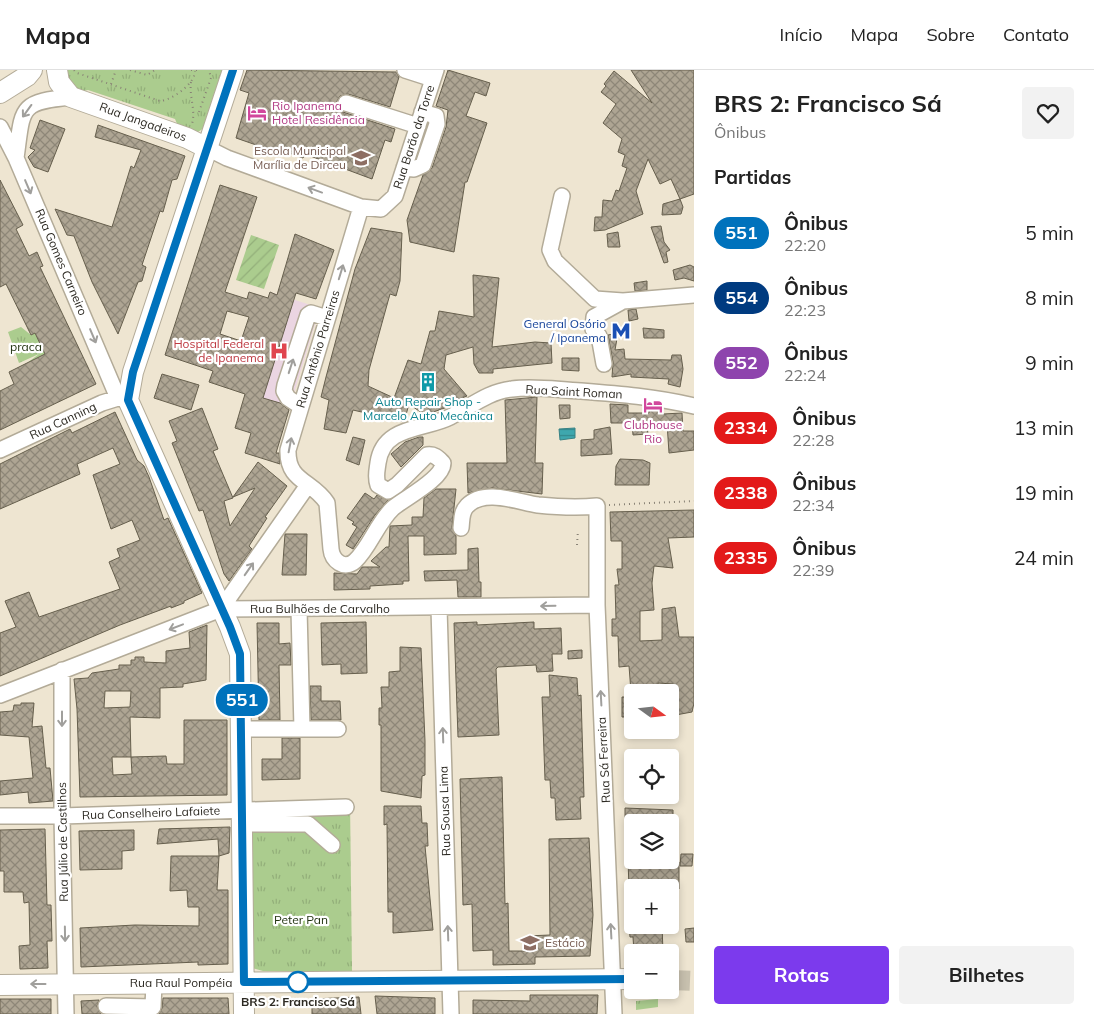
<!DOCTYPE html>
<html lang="pt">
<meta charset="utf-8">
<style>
:root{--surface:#fff;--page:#f2f2f2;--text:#222;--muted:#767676;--line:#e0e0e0;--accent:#7c3aed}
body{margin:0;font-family:Mulish,sans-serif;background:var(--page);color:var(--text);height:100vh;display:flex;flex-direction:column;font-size:19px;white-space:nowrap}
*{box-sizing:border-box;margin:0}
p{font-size:16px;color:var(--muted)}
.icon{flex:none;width:28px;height:28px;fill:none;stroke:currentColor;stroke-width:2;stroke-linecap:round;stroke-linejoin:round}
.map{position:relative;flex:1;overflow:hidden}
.panel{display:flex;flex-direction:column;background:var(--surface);width:400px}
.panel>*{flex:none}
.badge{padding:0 10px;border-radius:16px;font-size:18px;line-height:32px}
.needle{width:32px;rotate:105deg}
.tools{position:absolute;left:624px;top:614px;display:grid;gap:10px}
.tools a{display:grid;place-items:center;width:55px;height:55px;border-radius:5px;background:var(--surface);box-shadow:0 2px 8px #0003;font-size:25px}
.map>.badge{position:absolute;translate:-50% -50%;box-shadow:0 0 0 2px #fff}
h2{padding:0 20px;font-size:19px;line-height:45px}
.round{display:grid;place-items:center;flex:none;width:52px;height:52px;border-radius:5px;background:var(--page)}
.head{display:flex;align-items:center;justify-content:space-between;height:85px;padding:0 20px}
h1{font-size:24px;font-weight:700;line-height:38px}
.action{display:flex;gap:10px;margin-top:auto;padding:10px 20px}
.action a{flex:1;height:58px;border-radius:5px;background:var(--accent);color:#fff;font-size:20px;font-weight:700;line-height:58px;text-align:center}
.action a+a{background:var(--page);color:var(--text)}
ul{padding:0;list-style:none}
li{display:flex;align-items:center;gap:15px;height:65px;padding:0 20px}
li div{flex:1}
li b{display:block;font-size:19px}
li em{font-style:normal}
li .badge{min-width:55px;font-weight:700;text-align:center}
header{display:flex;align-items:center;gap:30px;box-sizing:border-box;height:70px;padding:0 25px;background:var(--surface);border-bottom:1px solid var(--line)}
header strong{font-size:24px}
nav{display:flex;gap:28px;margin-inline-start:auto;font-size:18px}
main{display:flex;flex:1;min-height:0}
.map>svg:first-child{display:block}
.medical{fill:#ebd5e2}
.grass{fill:url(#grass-tufts)}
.garden{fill:url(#garden-furrows)}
.water{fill:url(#water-rules);stroke:#398284}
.building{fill:url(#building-cross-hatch);stroke:#665f4d;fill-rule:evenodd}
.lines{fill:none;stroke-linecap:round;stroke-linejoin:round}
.major-tunnel{stroke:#c7c0ae;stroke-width:20;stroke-dasharray:20 10;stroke-linecap:butt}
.minor-casing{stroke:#b3ab98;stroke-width:18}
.major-casing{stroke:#b3ab98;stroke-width:22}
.path{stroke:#888275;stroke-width:2;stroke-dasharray:1 4;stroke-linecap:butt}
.minor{stroke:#fff;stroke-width:15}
.major{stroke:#fff;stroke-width:20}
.oneway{stroke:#a09f9c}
.line-casing{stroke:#fff;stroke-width:11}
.line{stroke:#0072bc;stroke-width:8}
.stop-dot{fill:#fff;stroke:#0072bc;stroke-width:2.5}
.labels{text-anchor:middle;stroke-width:4.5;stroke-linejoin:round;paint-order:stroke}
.hotel-label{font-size:12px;fill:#b23c85;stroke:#fff;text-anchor:start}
.street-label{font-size:12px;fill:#2d2a23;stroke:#fff}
.education-label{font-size:12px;fill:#785e54;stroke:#fff;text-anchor:end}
.transit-label{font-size:12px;fill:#164399;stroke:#fff;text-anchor:end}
.health-label{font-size:12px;fill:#be3a42;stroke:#fff;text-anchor:end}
.park-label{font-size:12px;fill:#231;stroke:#fff}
.culture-label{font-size:12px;fill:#0d838f;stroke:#fff}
.stop-label{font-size:12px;font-weight:bold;fill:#2d2a23;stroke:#fff}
</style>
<header>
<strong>Mapa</strong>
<nav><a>Início</a><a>Mapa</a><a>Sobre</a><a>Contato</a></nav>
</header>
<main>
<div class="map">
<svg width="694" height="944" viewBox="0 0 694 944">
<defs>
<pattern id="grass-tufts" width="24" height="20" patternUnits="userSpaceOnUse" patternTransform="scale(1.25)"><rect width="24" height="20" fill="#abcc8e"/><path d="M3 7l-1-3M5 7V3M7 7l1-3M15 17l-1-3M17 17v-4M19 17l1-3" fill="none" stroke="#93af7a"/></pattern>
<pattern id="garden-furrows" width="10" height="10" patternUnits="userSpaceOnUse" patternTransform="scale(1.25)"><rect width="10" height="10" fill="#abcc8e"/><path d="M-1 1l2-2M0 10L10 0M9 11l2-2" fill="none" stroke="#93af7a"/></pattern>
<pattern id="water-rules" width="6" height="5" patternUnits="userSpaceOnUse" patternTransform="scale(1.25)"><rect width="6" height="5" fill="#3ea7ae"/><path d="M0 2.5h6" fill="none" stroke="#34888d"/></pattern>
<pattern id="building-cross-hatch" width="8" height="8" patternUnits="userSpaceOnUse" patternTransform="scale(1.25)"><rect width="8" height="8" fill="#aea593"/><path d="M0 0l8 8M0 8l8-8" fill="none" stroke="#8e8778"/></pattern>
</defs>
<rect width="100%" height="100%" fill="#eee5d1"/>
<path class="medical" d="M270,222l50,16 -30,98 -50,-15z"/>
<path class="grass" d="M61,0h162l-19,58 -6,4 -20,-6 -3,-7 -87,-29 -8,2 -9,-4z
M21,257l10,8 4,-2 10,21 -18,9 12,-9 -20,9 -11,-31z
M350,730l2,171h-89l-11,-3 -3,-12 3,-144z
M658,929v8l-22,3v-9z"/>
<path class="garden" d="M251,165l28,10 -15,44 -28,-9z"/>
<path class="water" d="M575,358v10l-15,2 -1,-11z"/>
<path class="building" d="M247,0l149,2 3,5 -9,30 -42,-13 -8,2 -3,5v4l6,7 52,17 -4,13 -6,-2 -13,39 -67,-25 -2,4 -14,-5 -1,3 -52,-18 13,-45 -9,-3z
M448,0l42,13 -4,13 -11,-4 -9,24 21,7 -20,59h-2l-11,70 -44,-10 -3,-22 16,-45 9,-7 14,-41 2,-17 -12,-4z
M631,0h63v124l-14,5 -9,-20 -11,5 -12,-25 -12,32 7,23 -38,16 -11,1 1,-14h7l1,-17 9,1 4,-11 3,1 8,-23 -5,-2 3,-11 -7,-3 4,-13 -19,-16 13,-19 -15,-12 5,-6 -2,-2 10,-13 38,32z
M40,50l25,9 -17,43 -14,-5 -6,-10 7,-7 -5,-2z
M98,55l87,31 -8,23 -5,1 -9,32 -3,-1 -18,54 4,2 -4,14 -4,1 -20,52 -26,-52 -18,-46 -7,-1 -12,-26 57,18 19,-61 3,2 7,-18 -46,-13z
M0,110l23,45 -7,4 13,27 8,-4 6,14 -3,1 56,117 -96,46v-39l14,-7 -5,-12 36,-18 -10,-21 -4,2 -25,-51 -6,3z
M220,115l37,12 -32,95 22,7 2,-7 19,6 2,-6 7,3 18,-61 39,16 -18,49 -20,-6 -33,105 17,5 9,7 -13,43h3l1,11 -35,-11 6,-20 -16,-5 10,-34 -36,-12 4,-11 -48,-16zM227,241l22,6 -8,24 -21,-7z
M680,129l3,8 -2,7 -19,1 1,-11z
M661,156l3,16 6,8 -4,2 2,10 -4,1 -13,-36z
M371,158l31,5 -2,48 -4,15 -6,-2 -21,76 -1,16 26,12 14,-38 13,4 9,-33h5l4,-20 35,6 -1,-42 26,3 -7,69 43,-5 16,1 1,20 -59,6v4h-14l-5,-9 -1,-17 -27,8 -2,14 23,27 -13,5 -1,4 -31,11v-3l-13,-9 -5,18 -51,-12 -7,23 -22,-4 5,-29 -8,-3 5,-20 29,-108z
M618,162l2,15h-12l-1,-13z
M690,195l4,2v14l-10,-3 -9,2 -2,-10z
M647,211v9l-12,1 -1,-8z
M636,239l2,10 -9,2 -1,-11z
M643,258l21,2v8h-20z
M618,263l-3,17 9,-1 1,10 46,1 1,-5h9l2,14 -3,18 -12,-3 1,-5 -38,-2v-3l-19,3 1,-15 -5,-27z
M562,288h17v13l-17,-1z
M162,304l37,11 -8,25 -37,-12z
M537,327l-2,66h8l-1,31 -50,-6 -24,5 -1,-30h40l-2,-63z
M610,334l18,1v8h21v-4l8,-1 5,1 1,5 19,-1 1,18h11v19l-25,3 -2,-30 -20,3 1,8 -15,1 -1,-12h-21z
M559,335h11v13l-10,1z
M202,338l16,41 -5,2 20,47 -9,3 6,25 25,-38 -22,9 25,-35 29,24 -22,31 2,1 -18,28 3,3 -23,32 -5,-7 -21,-64 -4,1 -27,-68 5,-2 -8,-20z
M115,342l22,48 7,6 5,11 15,43 4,-2 34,75 -18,8v2l-13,5v-2l-51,19 -120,51v-43l16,-6 -11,-26 24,-9 10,25 81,-28 -11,-27 11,-5 -3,-8 23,-9 -8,-20 -21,9 -18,-54 27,-11 -7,-16 -36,16 3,10 -80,35v-45l70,-35 2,4z
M610,357l2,27 -31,2v-16l13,-1v-9z
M353,367l12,3 -6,25 -13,-5z
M419,367h4v8l-22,22 -10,-13 14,-12z
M620,389l23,1 7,3 -1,22h-34l1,-19z
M436,419h20l-4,38 4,9v18l-32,1v-19h-16l1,45h-6v3l-33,2v3l-36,1v-17l23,1 5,-7h18l-9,-6 15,-14h3l1,-21 22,-1v-8h11l1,-19z
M365,423l9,6 3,-4 11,5 -13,15 -22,34 -7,-4 11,-18 -5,-3 2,-2 -7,-4z
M694,440v27l-26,1 5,30 -19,-2 -2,17 2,27 -14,1v30l22,-1v-31l13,-2 4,30h15v66l-2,9 -22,4v-16l6,1 -3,-17 -15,-1v8l-27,1 -2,-26 -10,1 -1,-31h-6v-17h4l-1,-34h4l-2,-16h5v-28h-11l-1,-29z
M285,464h22l-1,41h-24z
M478,478l1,34h2v15h-23l-1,-17 -32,1 -1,-10 44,-1v-21z
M366,552l1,51 -26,1v-10l-19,1 -1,-42z
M477,552v3l57,-3v7l27,-1 1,26h-10l1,17 -16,1 -1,-7 -38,2 -2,2 3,66 -41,2 -4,-114z
M257,553h22v21l11,-1 1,22h-12l1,55h-21z
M207,555l-1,55 -23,4v3l-23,1v30l-30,-1 1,40 35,-1 1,8h17v-44h43v75l-147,2 -3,-88 -3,-30 14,-1 4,-5 27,-4v-4h12v-5h4v-3h9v5l22,1v-12l24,-3 -1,-16zM105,621h26l-1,16 -26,1zM112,687h19l1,17 -19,1z
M400,577l21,1 4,93v34l-3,1 -1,22 -40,-7v-66h-2v-17h3l-1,-21h8v-15l11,-1z
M582,580v8l-14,1v-8z
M549,605l28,3 1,18 3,-1 3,102h-4l1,22 -25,1 -1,-22h-4l-1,-18h-5l-3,-83h8z
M310,616h11v15h19l1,19h-30z
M622,627h10v20h-10z
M21,633h13l-2,24 10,-1 4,42h4l3,33 -24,2 -1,-11 -28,3v-14l33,-3 -4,-41 -29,-2v-23l13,-1 1,-6h7z
M282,668h18v41l-38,1v-21h20z
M502,707l3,127 3,-1 1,48h17v-15l24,-1 -1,-96 40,-1 4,77 -3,41 -55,1v7l-42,1v-15l-20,1 -1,-47 -9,1 -3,-126z
M384,736h37l1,17h5l1,23h-3l8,84 -40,3v-21h-5l-1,-88 -3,1z
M625,738l48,2v12h-48z
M230,757l-1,26 -10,3 -1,-17 -61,5 2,-15z
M45,759l2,76h4l1,36h-5l1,27 -28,1 -1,-23 11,-1 -1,-43 -5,1 -1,-11h-19v-21h-4v-41z
M134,760v20l-12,1v18l-42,1 -1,-39z
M681,784h12l-1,12h-12z
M171,786h48l-2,34h11v74l-30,1v-3l-117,5 -1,-39 55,-3 64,1v-19h-11l-1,-17 -17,1z
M628,790l51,2v27l-50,-1z
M629,855h33l1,27h-29l-1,-15h-3z
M694,858v14h-8l-1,-13z
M530,925h68l-1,19h-124v-14l57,1z
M375,926l60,2v16h-58z
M359,927l2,17h-49v-15z
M163,928h65l1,16h-70l3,-6z
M0,929h51v15h-51z
M99,930l-2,6 4,8h-19l-1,-13z"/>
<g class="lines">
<path class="major-tunnel" d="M670,910l24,1"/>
<g class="minor-casing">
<path id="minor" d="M405,0l28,9
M346,33l72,23
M0,57l16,31 102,240
M207,78l20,10 134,49 20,2 14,-13 41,-126
M16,88c7,-50 2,-56 55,-61
M404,98l10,1 9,-4 14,-41 -1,-8 -14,-4
M562,126l-12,54 5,11 40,38 28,2
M361,137l-73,243c-1,32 24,30 39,53l4,46c1,11 13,22 24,12 15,-14 22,-38 38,-53 12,-10 50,-29 50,-45 -5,-5 -8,-9 -16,-8l-30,30 -9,6 -10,-6c-3,-8 -1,-14 0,-22 5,-38 47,-33 72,-46 20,-10 39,-26 62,-28 23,-3 46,1 69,2 38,3 75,6 113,15
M604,294l-5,-28 -6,-7 1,-12 29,-16 71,-6
M300,336l-12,-8 -4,-7 1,-6 23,-70 3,-2 16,5
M0,380l102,-47 16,-5 9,2
M461,458c1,-8 0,-16 6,-22 17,-18 51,-4 71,-1 20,2 39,3 59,1v99l17,409
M439,538l12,406
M221,539l87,-124
M299,539l3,120
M62,600v146l4,198
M0,625l221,-86 376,-4
M242,659h96
M0,746h62l284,-9
M243,754h65l24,21
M106,936l47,1 1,-24"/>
</g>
<g class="major-casing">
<path id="major" d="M57,0l2,12 12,15 116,41 20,10
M233,0l-100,302 -5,28 102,227 10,27 4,360
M0,23l27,-17 5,-6
M0,915l632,-6"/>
</g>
<path class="path" d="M74,0l3,3 83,28c12,-1 35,-17 35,-30
M130,0l17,5 8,-5
M191,0h6
M191,12c-2,15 5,28 1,42
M111,14l5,-14
M199,42l12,-34 -2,-8
M609,435l85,-4
M577,475l1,-15"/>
<use href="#minor" class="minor"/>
<use href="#major" class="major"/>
</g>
<defs><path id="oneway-shaft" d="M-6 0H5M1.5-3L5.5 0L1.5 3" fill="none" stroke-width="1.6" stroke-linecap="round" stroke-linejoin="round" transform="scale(1.25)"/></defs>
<g class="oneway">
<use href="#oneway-shaft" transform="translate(27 41) rotate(126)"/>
<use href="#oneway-shaft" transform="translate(28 117) rotate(67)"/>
<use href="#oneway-shaft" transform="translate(315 120) rotate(-160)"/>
<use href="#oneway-shaft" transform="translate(341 202) rotate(-73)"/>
<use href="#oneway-shaft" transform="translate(93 266) rotate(67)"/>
<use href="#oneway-shaft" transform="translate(291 296) rotate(-72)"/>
<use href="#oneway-shaft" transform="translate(290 375) rotate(-79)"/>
<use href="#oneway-shaft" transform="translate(249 499) rotate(-55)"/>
<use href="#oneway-shaft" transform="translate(548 536) rotate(179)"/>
<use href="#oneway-shaft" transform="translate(176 557) rotate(159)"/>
<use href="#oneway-shaft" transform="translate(601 628) rotate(-93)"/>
<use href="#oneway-shaft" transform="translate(62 649) rotate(90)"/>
<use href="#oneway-shaft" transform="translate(443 665) rotate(-92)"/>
<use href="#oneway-shaft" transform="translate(611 861) rotate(-93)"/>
<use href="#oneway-shaft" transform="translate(448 863) rotate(-92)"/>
<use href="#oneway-shaft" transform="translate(65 864) rotate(89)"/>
<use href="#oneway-shaft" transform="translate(38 914) rotate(180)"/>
</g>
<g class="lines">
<g class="line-casing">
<path id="line" d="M233,0l-100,302 -5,28 102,227 10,27 4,328 388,-3"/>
</g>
<use href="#line" class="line"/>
</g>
<defs>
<g id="hotel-bare" transform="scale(1.5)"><path d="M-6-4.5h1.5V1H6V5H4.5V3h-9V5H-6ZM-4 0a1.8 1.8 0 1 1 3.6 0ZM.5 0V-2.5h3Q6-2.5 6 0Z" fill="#d1479c" stroke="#fff" stroke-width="2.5" paint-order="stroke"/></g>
<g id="school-bare" transform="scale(1.5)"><path d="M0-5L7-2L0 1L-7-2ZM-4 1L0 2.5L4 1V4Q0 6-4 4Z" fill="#8d6e63" stroke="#fff" stroke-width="2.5" paint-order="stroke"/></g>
<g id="metro-bare" transform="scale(1.5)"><path d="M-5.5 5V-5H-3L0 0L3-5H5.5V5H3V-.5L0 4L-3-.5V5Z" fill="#1a4fb4" stroke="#fff" stroke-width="2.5" paint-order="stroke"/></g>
<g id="hospital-bare" transform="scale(1.5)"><path d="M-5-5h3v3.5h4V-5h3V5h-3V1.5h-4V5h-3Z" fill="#e0444e" stroke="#fff" stroke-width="2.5" paint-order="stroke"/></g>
<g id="building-bare" transform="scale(1.5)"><path d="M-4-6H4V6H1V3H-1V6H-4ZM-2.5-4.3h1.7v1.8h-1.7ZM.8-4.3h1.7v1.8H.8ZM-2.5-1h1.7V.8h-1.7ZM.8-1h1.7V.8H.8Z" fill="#0f9aa8" stroke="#fff" stroke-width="2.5" paint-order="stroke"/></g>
<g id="university-bare" transform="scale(1.5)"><path d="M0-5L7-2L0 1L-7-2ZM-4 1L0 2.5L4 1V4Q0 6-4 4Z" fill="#8d6e63" stroke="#fff" stroke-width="2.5" paint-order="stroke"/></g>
</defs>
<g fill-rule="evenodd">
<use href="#hotel-bare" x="257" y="43"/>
<use href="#school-bare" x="361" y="88"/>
<use href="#metro-bare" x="621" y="261"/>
<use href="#hospital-bare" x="279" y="281"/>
<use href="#building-bare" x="428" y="312"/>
<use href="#hotel-bare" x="653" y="335"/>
<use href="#university-bare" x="530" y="873"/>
</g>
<circle class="stop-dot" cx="298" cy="912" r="10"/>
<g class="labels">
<g class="hotel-label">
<text x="272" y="40">Rio Ipanema<tspan x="272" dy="14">Hotel Residência</tspan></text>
<text x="653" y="359" text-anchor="middle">Clubhouse<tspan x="653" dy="14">Rio</tspan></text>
</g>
<g class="street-label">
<text transform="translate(143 52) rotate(20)" y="4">Rua Jangadeiros</text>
<text transform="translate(414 67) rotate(-72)" y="4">Rua Barão da Torre</text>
<text transform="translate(61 192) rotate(67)" y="4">Rua Gomes Carneiro</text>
<text transform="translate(318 279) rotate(-73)" y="4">Rua Antônio Parreiras</text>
<text transform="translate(574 322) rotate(3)" y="4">Rua Saint Roman</text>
<text transform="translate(63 351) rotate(-25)" y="4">Rua Canning</text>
<text x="320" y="543">Rua Bulhões de Carvalho</text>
<text transform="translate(604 690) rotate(-93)" y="4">Rua Sá Ferreira</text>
<text transform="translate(445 741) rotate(-92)" y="4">Rua Sousa Lima</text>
<text transform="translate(151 743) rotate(-2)" y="4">Rua Conselheiro Lafaiete</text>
<text transform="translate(63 772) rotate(-91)" y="4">Rua Júlio de Castilhos</text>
<text x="181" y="917">Rua Raul Pompéia</text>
</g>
<g class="education-label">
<text x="346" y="85">Escola Municipal<tspan x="346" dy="14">Marília de Dirceu</tspan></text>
<text x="545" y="877" text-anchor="start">Estácio</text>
</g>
<g class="transit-label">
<text x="606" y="258">General Osório<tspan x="606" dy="14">/ Ipanema</tspan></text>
</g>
<g class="health-label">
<text x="264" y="278">Hospital Federal<tspan x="264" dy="14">de Ipanema</tspan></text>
</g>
<g class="park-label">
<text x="26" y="281">praca</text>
<text x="301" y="854">Peter Pan</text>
</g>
<g class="culture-label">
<text x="428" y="336">Auto Repair Shop -<tspan x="428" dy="14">Marcelo Auto Mecânica</tspan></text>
</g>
<g class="stop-label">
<text x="298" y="936">BRS 2: Francisco Sá</text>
</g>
</g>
</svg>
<div class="tools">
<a><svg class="needle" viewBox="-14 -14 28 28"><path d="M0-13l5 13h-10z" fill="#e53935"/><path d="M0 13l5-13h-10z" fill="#767676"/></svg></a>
<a><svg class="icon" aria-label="locate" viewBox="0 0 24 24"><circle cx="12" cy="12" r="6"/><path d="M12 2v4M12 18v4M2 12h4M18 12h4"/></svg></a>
<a><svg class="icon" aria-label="layers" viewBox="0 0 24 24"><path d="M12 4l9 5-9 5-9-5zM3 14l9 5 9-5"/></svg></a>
<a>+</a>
<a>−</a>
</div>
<b class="badge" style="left:242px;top:630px;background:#0072bc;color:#fff">551</b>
</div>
<section class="panel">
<div class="head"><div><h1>BRS 2: Francisco Sá</h1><p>Ônibus</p></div><a class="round"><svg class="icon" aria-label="heart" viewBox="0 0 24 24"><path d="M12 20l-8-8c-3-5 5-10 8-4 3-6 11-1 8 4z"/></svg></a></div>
<h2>Partidas</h2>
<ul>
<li><span class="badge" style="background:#0072bc;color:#fff">551</span><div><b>Ônibus</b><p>22:20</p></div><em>5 min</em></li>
<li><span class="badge" style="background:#003b80;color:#fff">554</span><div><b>Ônibus</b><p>22:23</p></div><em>8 min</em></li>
<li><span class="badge" style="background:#8e44ad;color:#fff">552</span><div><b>Ônibus</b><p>22:24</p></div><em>9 min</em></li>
<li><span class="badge" style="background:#e31919;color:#fff">2334</span><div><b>Ônibus</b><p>22:28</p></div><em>13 min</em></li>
<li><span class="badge" style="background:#e31919;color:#fff">2338</span><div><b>Ônibus</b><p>22:34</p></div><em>19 min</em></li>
<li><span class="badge" style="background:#e31919;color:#fff">2335</span><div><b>Ônibus</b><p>22:39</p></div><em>24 min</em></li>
</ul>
<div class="action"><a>Rotas</a><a>Bilhetes</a></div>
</section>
</main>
